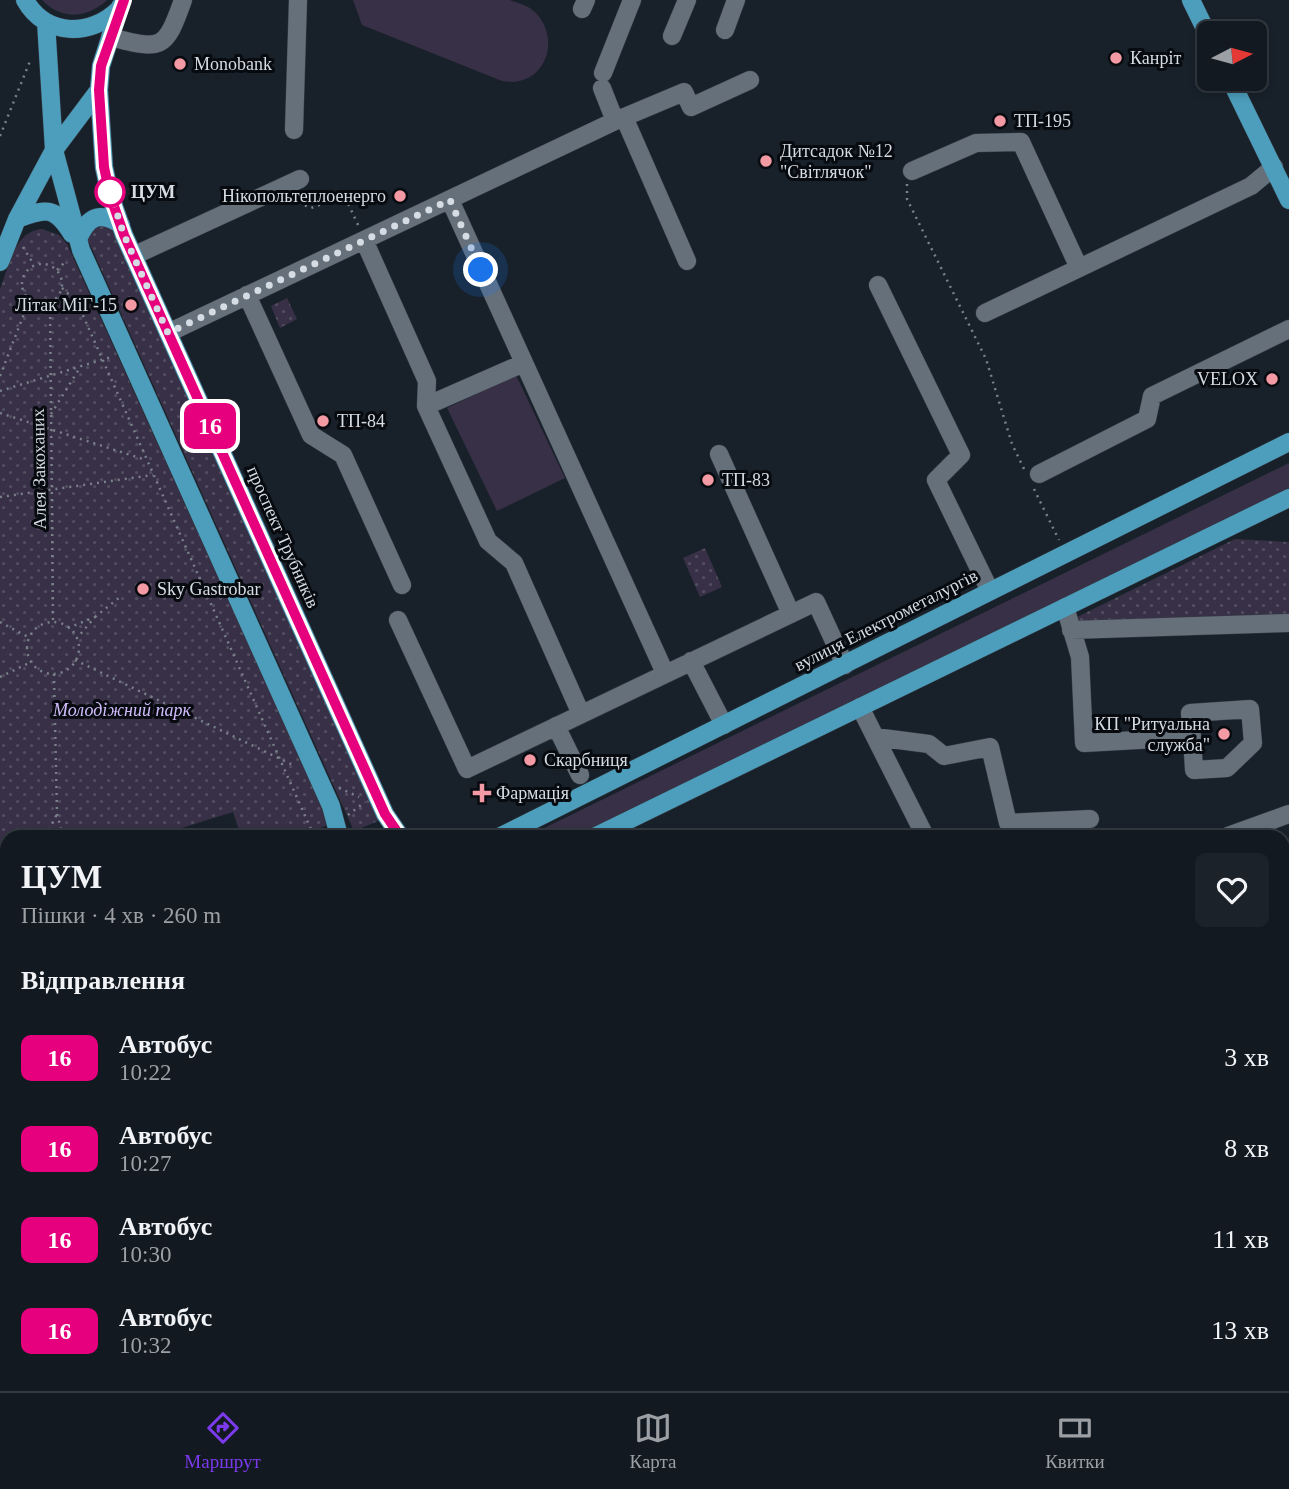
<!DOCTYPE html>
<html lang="uk">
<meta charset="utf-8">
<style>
:root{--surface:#121920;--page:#1b2229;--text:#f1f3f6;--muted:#9ca0a5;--line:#31383e;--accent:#7c3aed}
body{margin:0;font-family:Georgia,serif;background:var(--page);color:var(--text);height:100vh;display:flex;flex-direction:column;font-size:26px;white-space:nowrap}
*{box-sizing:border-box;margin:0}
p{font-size:23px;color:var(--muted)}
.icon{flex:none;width:38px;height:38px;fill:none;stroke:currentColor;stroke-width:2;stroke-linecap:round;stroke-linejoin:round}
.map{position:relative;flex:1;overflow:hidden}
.details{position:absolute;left:0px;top:830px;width:1290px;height:562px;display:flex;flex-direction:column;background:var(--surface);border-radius:21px 21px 0 0;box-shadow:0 4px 10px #0003,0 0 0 2px var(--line)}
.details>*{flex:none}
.badge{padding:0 14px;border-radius:10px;font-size:24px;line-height:46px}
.needle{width:46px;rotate:84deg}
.tools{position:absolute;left:1197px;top:21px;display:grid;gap:14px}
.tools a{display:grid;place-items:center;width:70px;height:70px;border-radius:10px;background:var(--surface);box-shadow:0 4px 10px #0003,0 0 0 2px var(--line);font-size:35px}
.you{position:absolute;width:35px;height:35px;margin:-18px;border:5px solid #fff;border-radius:50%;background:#1a73e8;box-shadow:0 0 0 10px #1a73e833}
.map>.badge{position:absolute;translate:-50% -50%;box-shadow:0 0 0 4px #fff}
h2{padding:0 21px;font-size:26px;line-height:63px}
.round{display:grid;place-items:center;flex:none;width:74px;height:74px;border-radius:10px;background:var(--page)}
.summary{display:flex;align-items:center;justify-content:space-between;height:119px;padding:0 21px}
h1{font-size:33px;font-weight:600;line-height:52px}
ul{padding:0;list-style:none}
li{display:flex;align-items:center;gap:21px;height:91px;padding:0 21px}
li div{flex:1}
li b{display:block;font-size:26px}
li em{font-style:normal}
li .badge{min-width:77px;font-weight:700;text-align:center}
.tab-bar{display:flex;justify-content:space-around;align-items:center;height:98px;border-top:2px solid var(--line);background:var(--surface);font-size:19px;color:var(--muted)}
.tab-bar a{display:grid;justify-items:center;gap:4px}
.tab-bar .selected{color:var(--accent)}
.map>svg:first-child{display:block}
.grass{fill:#373046}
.park{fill:url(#park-dots)}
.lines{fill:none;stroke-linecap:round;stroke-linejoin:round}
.minor-casing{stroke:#363c45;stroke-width:19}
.major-casing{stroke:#363c45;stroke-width:19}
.path{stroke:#7a8189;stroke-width:2.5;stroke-dasharray:2 5;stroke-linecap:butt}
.minor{stroke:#65707b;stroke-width:18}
.major{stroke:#4c9ebc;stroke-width:18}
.line-casing{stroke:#fff;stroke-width:16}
.line{stroke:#e6007e;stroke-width:10}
.walk{stroke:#d6dce3;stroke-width:7;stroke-dasharray:0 12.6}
.poi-dot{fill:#f49aa4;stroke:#070a0e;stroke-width:2.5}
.stop-dot{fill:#fff;stroke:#e6007e;stroke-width:3.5}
.labels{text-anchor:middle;stroke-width:6;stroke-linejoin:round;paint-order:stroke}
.poi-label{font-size:18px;fill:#d6dce3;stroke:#070a0e;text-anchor:start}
.stop-label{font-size:18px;font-weight:bold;fill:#d6dce3;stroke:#070a0e;text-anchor:start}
.street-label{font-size:18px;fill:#d6dce3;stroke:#070a0e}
.park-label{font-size:18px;font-style:italic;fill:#d0bcfc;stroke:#070a0e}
</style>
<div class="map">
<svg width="1289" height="1391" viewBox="0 0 1289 1391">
<defs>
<pattern id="park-dots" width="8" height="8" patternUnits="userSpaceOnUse" patternTransform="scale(1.75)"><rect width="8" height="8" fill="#373046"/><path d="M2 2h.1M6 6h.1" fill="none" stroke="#534d61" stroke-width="1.8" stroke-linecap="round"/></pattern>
</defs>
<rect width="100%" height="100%" fill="#18212a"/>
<path class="grass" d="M42,0h65c-20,19 -46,20 -65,0z
M353,0h157c8,3 19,6 25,12 28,28 9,77 -33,69l-140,-56z
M516,375l49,103 -68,33 -50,-103z
M1289,463v26l-707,347h-54z"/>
<path class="park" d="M94,225l17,1 272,593 -29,12 -267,-593z
M42,229l17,6 8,9 263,580 -22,9 -2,3h-65l-8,-24 -77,24h-149v73l-7,3v-623c9,-22 14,-58 42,-60z
M287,298l10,21 -17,9 -9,-22z
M1235,539l54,3v81l-220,-2z
M705,548l17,39 -22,10 -17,-39z"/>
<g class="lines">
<g class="minor-casing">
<path id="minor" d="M582,9l4,-9
M725,30l11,-30
M672,36l15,-36
M110,37c52,13 55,14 73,-37
M603,73l29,-73
M602,88l13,33
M624,117l63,144
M294,130l4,-130
M912,171l64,-28 45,-1 58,126
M450,200l215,473
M364,240l63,141 -1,25 62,135 26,22 67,151
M133,256l167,-77
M878,285l83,170 -25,25 54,111
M247,295l64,140 32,20 59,130
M985,313l266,-127 23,-19
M168,333l447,-212 69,-29 7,15 59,-27
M426,406l98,-43
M719,454l72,160
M1039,474l108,-55 5,-23 137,-67
M1065,607l15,50 4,86 108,-6 2,33 33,-2 26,-25 -3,-34 -60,4 2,24
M398,620l69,149 349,-167 29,63
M1071,630l218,-7
M691,661l33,64
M860,707l65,129
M556,726l24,49
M875,737l54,7 15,12 46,-9 18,76 82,-4
M1228,836l61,-22
M1283,1072l6,14
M1283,1346l6,-2
M650,1384l3,7
M771,1384l3,7
M835,1391l15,-7
M1151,1391l19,-7"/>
</g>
<g class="major-casing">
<path id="major" d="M25,0c21,37 66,37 94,9
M1191,0l18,37
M120,7l-19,59 -2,24 5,77 6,28 14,40 261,579 15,22
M46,22l8,128 27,100 250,556 8,30
M1230,79l59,121
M17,219c29,-11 38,-13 55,15
M78,239c10,-22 21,-29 43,-14
M0,262l17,-43 37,-69 45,-60
M501,836l788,-394
M596,836l693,-338
M0,1033l7,-3
M608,1384l3,7"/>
</g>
<path class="path" d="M0,136l30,-75
M907,184v15l79,160 26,85 13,27
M292,200l19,8 28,-10 7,1 13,28
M23,247l11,18
M22 284a20 20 0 1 1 40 0a20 20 0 1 1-40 0Z
M57,270l10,-10
M62,288l15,14 237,534
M50,303l3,319
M0,376l29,-75
M0,391l111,-34
M0,413l146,47
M51,414l30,-48
M1034,489l25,51
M0,497l153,-22
M95,617l25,-20
M0,622l28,15
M27 648a26 26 0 1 1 52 0a26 26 0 1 1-52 0Z
M68,628l27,-11 -18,21
M75,660l220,106
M54,674l3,140 6,22
M0,677l31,-15
M339,788l20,9
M348,815l17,-13
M468,831l2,5
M46,836l11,-22
M0,1226l7,3
M453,1384l6,7"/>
<use href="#minor" class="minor"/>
<use href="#major" class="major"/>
</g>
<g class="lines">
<g class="line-casing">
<path id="line" d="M124,0l-23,66 -2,24 5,77 6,28 14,40 261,579 15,22"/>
</g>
<use href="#line" class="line"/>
<path class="walk" d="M110,192l14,43 44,98 282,-133 31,70"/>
</g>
<g class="poi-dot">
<circle cx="1116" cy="58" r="7"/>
<circle cx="180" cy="64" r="7"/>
<circle cx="1000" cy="121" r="7"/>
<circle cx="766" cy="161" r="7"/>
<circle cx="400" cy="196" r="7"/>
<circle cx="131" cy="305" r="7"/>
<circle cx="1272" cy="379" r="7"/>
<circle cx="323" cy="421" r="7"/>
<circle cx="708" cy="480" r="7"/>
<circle cx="143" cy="589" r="7"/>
<circle cx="1224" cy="734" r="7"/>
<circle cx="530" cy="760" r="7"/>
<path d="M478.5 782.5h7v7h7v7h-7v7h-7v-7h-7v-7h7z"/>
</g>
<circle class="stop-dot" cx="110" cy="192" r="14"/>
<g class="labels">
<g class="poi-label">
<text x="1130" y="64">Канріт</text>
<text x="194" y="70">Monobank</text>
<text x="1014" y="127">ТП-195</text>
<text x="780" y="157">Дитсадок №12<tspan x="780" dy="21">"Світлячок"</tspan></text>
<text x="386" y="202" text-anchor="end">Нікопольтеплоенерго</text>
<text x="117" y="311" text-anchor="end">Літак МіГ-15</text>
<text x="1258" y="385" text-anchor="end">VELOX</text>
<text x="337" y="427">ТП-84</text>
<text x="722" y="486">ТП-83</text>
<text x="157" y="595">Sky Gastrobar</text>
<text x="1210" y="730" text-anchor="end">КП "Ритуальна<tspan x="1210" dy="21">служба"</tspan></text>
<text x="544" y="766">Скарбниця</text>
<text x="496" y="799">Фармація</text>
</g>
<g class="stop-label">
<text x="131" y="198">ЦУМ</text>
</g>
<g class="street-label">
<text transform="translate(39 469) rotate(-91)" y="6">Алея Закоханих</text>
<text transform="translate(283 537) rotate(66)" y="6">проспект Трубників</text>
<text transform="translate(886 620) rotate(-27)" y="6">вулиця Електрометалургів</text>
</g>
<g class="park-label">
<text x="122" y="716">Молодіжний парк</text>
</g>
</g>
</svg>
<div class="tools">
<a><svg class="needle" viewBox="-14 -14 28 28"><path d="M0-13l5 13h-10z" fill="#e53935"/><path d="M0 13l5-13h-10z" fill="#9ca0a5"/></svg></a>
</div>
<div class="you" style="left:481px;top:270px"></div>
<b class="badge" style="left:210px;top:426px;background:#e6007e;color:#fff">16</b>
<section class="details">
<div class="summary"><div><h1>ЦУМ</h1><p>Пішки · 4 хв · 260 m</p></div><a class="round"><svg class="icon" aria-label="heart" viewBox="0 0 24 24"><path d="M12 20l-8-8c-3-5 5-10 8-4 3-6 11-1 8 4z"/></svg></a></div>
<h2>Відправлення</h2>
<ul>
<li><span class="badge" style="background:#e6007e;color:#fff">16</span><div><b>Автобус</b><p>10:22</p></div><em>3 хв</em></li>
<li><span class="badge" style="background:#e6007e;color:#fff">16</span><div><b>Автобус</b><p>10:27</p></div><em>8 хв</em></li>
<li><span class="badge" style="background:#e6007e;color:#fff">16</span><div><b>Автобус</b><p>10:30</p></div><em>11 хв</em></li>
<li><span class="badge" style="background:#e6007e;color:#fff">16</span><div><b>Автобус</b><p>10:32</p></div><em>13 хв</em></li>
</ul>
</section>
</div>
<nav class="tab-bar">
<a class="selected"><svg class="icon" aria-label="directions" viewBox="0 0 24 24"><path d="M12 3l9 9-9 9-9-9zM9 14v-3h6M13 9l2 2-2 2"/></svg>Маршрут</a>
<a><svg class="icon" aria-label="map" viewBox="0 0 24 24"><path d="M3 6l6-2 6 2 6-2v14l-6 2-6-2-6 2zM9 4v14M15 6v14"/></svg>Карта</a>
<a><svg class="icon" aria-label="tickets" viewBox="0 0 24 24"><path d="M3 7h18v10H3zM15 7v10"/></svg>Квитки</a>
</nav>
